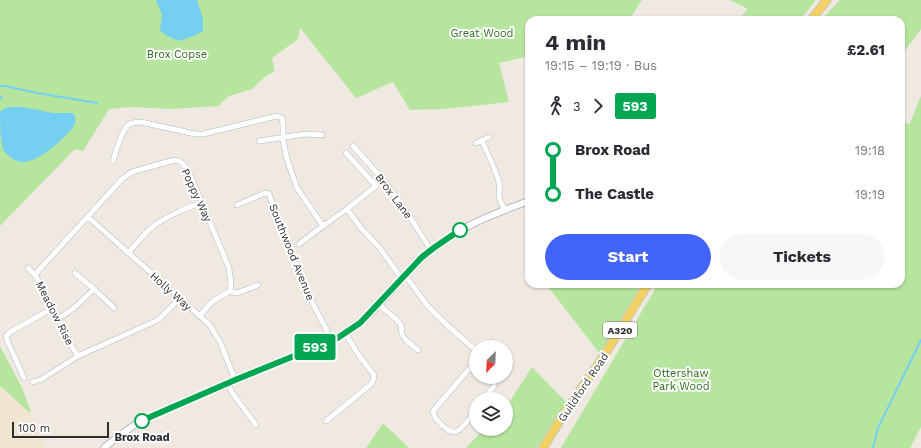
<!DOCTYPE html>
<meta charset="utf-8">
<style>
:root{--surface:#fff;--page:#f7f7f7;--text:#2b2b33;--muted:#7c7c81;--accent:#4264fb}
body{margin:0;font-family:"Work Sans",sans-serif;background:var(--page);color:var(--text);height:100vh;display:flex;flex-direction:column;font-size:15px;white-space:nowrap}
*{box-sizing:border-box;margin:0}
p{font-size:13px;color:var(--muted)}
.icon{flex:none;width:22px;height:22px;fill:none;stroke:currentColor;stroke-width:2;stroke-linecap:round;stroke-linejoin:round}
.map{position:relative;flex:1;overflow:hidden}
.panel{position:absolute;left:525px;top:16px;width:380px;height:272px;display:flex;flex-direction:column;background:var(--surface);border-radius:12px;box-shadow:0 1px 3px #0004}
.panel>*{flex:none}
.badge{padding:0 8px;border-radius:3px;font-size:14px;line-height:26px}
.needle{width:26px;rotate:204deg}
.tools{position:absolute;left:469px;top:340px;display:grid;gap:8px}
.tools a{display:grid;place-items:center;width:44px;height:44px;border-radius:50%;background:var(--surface);box-shadow:0 1px 3px #0004;font-size:20px}
.scale{position:absolute;left:12px;bottom:10px;width:97px;box-sizing:border-box;padding-left:4px;border:2px solid #2e2e2e;border-top:0;font-size:11px;line-height:14px;white-space:nowrap;color:#2e2e2e;-webkit-text-stroke:3px #fff;paint-order:stroke}
.map>.badge{position:absolute;translate:-50% -50%;box-shadow:0 0 0 2px #fff}
.legs{display:flex;align-items:center;gap:6px;height:44px;padding:0 20px;font-size:13px}
.legs p{margin-inline-start:auto}
.summary{display:flex;align-items:center;justify-content:space-between;height:68px;padding:0 20px}
h1{font-size:22px;font-weight:700;line-height:30px}
.action{display:flex;gap:8px;margin-top:auto;padding:8px 20px}
.action a{flex:1;height:46px;border-radius:24px;background:var(--accent);color:#fff;font-size:16px;font-weight:700;line-height:46px;text-align:center}
.action a+a{background:var(--page);color:var(--text)}
ul{padding:0 20px;list-style:none}
li{display:flex;align-items:center;gap:14px;height:44px;font-size:15px}
li i{display:grid;place-items:center;width:6px;height:100%;margin:0 5px;background:currentColor}
li i::after{content:'';width:10px;height:10px;margin:-5px;border:3px solid;border-radius:50%;background:var(--surface)}
li p{margin-inline-start:auto}
li:first-child i{background:linear-gradient(#0000 50%,currentColor 0)}
li:last-child i{background:linear-gradient(currentColor 50%,#0000 0)}
.map>svg:first-child{display:block}
.education{fill:#f0e6d1}
.green{fill:#b6e59e}
.water{fill:#75cff0}
.lines{fill:none;stroke-linecap:round;stroke-linejoin:round}
.stream{stroke:#75cff0;stroke-width:2}
.minor-casing{stroke:#b4b7c1;stroke-width:6}
.tertiary-casing{stroke:#b4b7c1;stroke-width:8}
.primary-casing{stroke:#c9c9c9;stroke-width:10}
.minor{stroke:#fff;stroke-width:5}
.tertiary{stroke:#fff;stroke-width:6}
.primary{stroke:#f2d163;stroke-width:8}
.line-1-casing{stroke:#fff;stroke-width:9}
.line-1{stroke:#00a651;stroke-width:6}
.stop-1-dot{fill:#fff;stroke:#00a651;stroke-width:2}
.labels{text-anchor:middle;stroke-width:4;stroke-linejoin:round;paint-order:stroke}
.shield{fill:#fff;stroke:#6d6d6d;stroke-width:1}
.shield-label{font-size:10px;font-weight:bold;fill:#2e2e2e}
.park-label{font-size:11px;fill:#2c6e1b;stroke:#fff}
.street-label{font-size:11px;fill:#2e2e2e;stroke:#fff}
.stop-label{font-size:11px;font-weight:bold;fill:#2e2e2e;stroke:#fff}
</style>
<div class="map">
<svg width="921" height="448" viewBox="0 0 921 448">
<rect width="100%" height="100%" fill="#efe9e1"/>
<path class="education" d="M0,386l29,26 16,32 3,4h-48z"/>
<path class="green" d="M0,0h642l-13,20h-100v36l-30,7 10,39 -65,7 -34,1 -17,-28 -37,16 -56,-70 -2,11 -26,19 3,13 -9,5 -14,13 -23,7 -11,10 -47,3 -40,-2 -22,2 -26,42 -8,-2 -47,48 -28,29z
M730,0h86l-16,20h-62l10,-11z
M840,0h81v29l-20,27v-36h-80z
M921,96v331l-11,21h-349l97,-164h243v-166l8,7z
M546,284h95l-10,20 -31,50z
M0,346l21,40 10,25 -2,1 -29,-26z
M532,367l36,37 -16,21 -15,23h-71l18,-19h22v-24l4,-4z
M383,423l26,25h-43z"/>
<path class="water" d="M156,0h41l6,19v12l-7,4 -17,6 -12,-5 -7,-5 2,-16z
M10,107h12l31,6h20c2,3 3,6 2,9 -1,6 -7,11 -11,15 -12,12 -39,36 -55,19 -2,-2 -5,-4 -6,-7 -3,-12 -3,-25 -3,-37l5,-4z"/>
<g class="lines">
<path class="stream" d="M0,86h5l32,7 60,10
M0,96l2,3
M873,448l5,-20 43,-88"/>
<g class="minor-casing">
<path id="minor" d="M259,141l46,-7 17,1
M482,141c6,13 13,27 17,41 1,5 0,8 0,13 0,5 4,11 6,15
M476,143l13,-6
M353,146l33,37 22,31 23,36
M346,153l30,33 -29,23
M113,161c3,-10 8,-29 15,-36 4,-3 9,-3 13,-3l54,12h8l74,-18 5,2 1,6v16l4,19 10,29 26,38
M237,205l28,-12 4,1 23,62 13,33 27,51
M88,217l121,107 11,18 15,37
M299,244l24,-18 24,-17 14,19 18,19 23,32
M128,253c8,-8 14,-17 22,-24 10,-10 38,-22 51,-26
M28,268l7,7
M75,273l19,16 20,19
M405,276c9,9 14,20 23,30 14,16 32,30 48,45
M230,291l6,2 4,-1 18,-7
M378,304l19,16 4,5 1,10 5,6 11,9
M58,319l16,-11 20,-19
M488,347l4,-5
M78,356l-7,-11 -18,-37 -18,-33 3,-4 84,-92 10,-7 35,-10 9,-2 5,2 3,3 7,12 38,91 2,16 -1,7 -17,10 -14,15
M476,361l-43,50c1,7 5,10 10,15 4,3 7,6 11,6 7,0 18,-17 22,-23
M24,378l-17,-38 -1,-4 4,-4 43,-24
M33,382l9,-3 36,-23 80,-36 22,-22
M227,383l6,11 23,31
M484,399l10,-13 1,-4 -4,-5
M326,421l44,-36 3,-4 1,-6 -16,-21 -13,-21"/>
</g>
<g class="tertiary-casing">
<path id="tertiary" d="M104,448c9,-8 19,-15 29,-22 19,-11 40,-19 60,-28 28,-12 55,-24 84,-35 23,-9 47,-18 68,-30 31,-18 52,-53 78,-76 29,-27 69,-43 106,-56"/>
</g>
<g class="primary-casing">
<path id="primary" d="M811,20l16,-20
M543,448l17,-28 45,-66 43,-70"/>
</g>
<use href="#minor" class="minor"/>
<use href="#tertiary" class="tertiary"/>
<use href="#primary" class="primary"/>
</g>
<g class="lines">
<g class="line-1-casing">
<path id="line-1" d="M142,421l8,-4 85,-37 64,-26 37,-15 24,-16 62,-66 13,-10 25,-17"/>
</g>
<use href="#line-1" class="line-1"/>
</g>
<g class="stop-1-dot">
<circle cx="460" cy="230" r="7"/>
<circle cx="142" cy="421" r="7"/>
</g>
<g class="labels">
<rect class="shield" x="603" y="322" width="34" height="16" rx="3"/>
<g class="shield-label">
<text x="620" y="334">A320</text>
</g>
<g class="park-label">
<text x="482" y="37">Great Wood</text>
<text x="177" y="58">Brox Copse</text>
<text x="681" y="377">Ottershaw<tspan x="681" dy="13">Park Wood</tspan></text>
</g>
<g class="street-label">
<text transform="translate(197 195) rotate(65)" y="4">Poppy Way</text>
<text transform="translate(394 196) rotate(53)" y="4">Brox Lane</text>
<text transform="translate(292 252) rotate(68)" y="4">Southwood Avenue</text>
<text transform="translate(171 291) rotate(42)" y="4">Holly Way</text>
<text transform="translate(55 313) rotate(63)" y="4">Meadow Rise</text>
<text transform="translate(583 387) rotate(-56)" y="4">Guildford Road</text>
</g>
<g class="stop-label">
<text x="142" y="441">Brox Road</text>
</g>
</g>
</svg>
<div class="tools">
<a><svg class="needle" viewBox="-14 -14 28 28"><path d="M0-13l5 13h-10z" fill="#e53935"/><path d="M0 13l5-13h-10z" fill="#7c7c81"/></svg></a>
<a><svg class="icon" aria-label="layers" viewBox="0 0 24 24"><path d="M12 4l9 5-9 5-9-5zM3 14l9 5 9-5"/></svg></a>
</div>
<div class="scale">100 m</div>
<b class="badge" style="left:315px;top:347px;background:#00a651;color:#fff">593</b>
<section class="panel">
<div class="summary"><div><h1>4 min</h1><p>19:15 – 19:19 · Bus</p></div><b>£2.61</b></div>
<div class="legs"><svg class="icon" aria-label="walk" viewBox="0 0 24 24"><circle cx="13" cy="4" r="2"/><path d="M13 8l-2 6 4 7M11 14l-3 7M7 12l3-4h3l4 4"/></svg>3<svg class="icon" aria-label="forward" viewBox="0 0 24 24"><path d="M9 5l7 7-7 7"/></svg><b class="badge" style="background:#00a651;color:#fff">593</b></div>
<ul>
<li><i style="color:#00a651"></i><b>Brox Road</b><p>19:18</p></li>
<li><i style="color:#00a651"></i><b>The Castle</b><p>19:19</p></li>
</ul>
<div class="action"><a>Start</a><a>Tickets</a></div>
</section>
</div>
